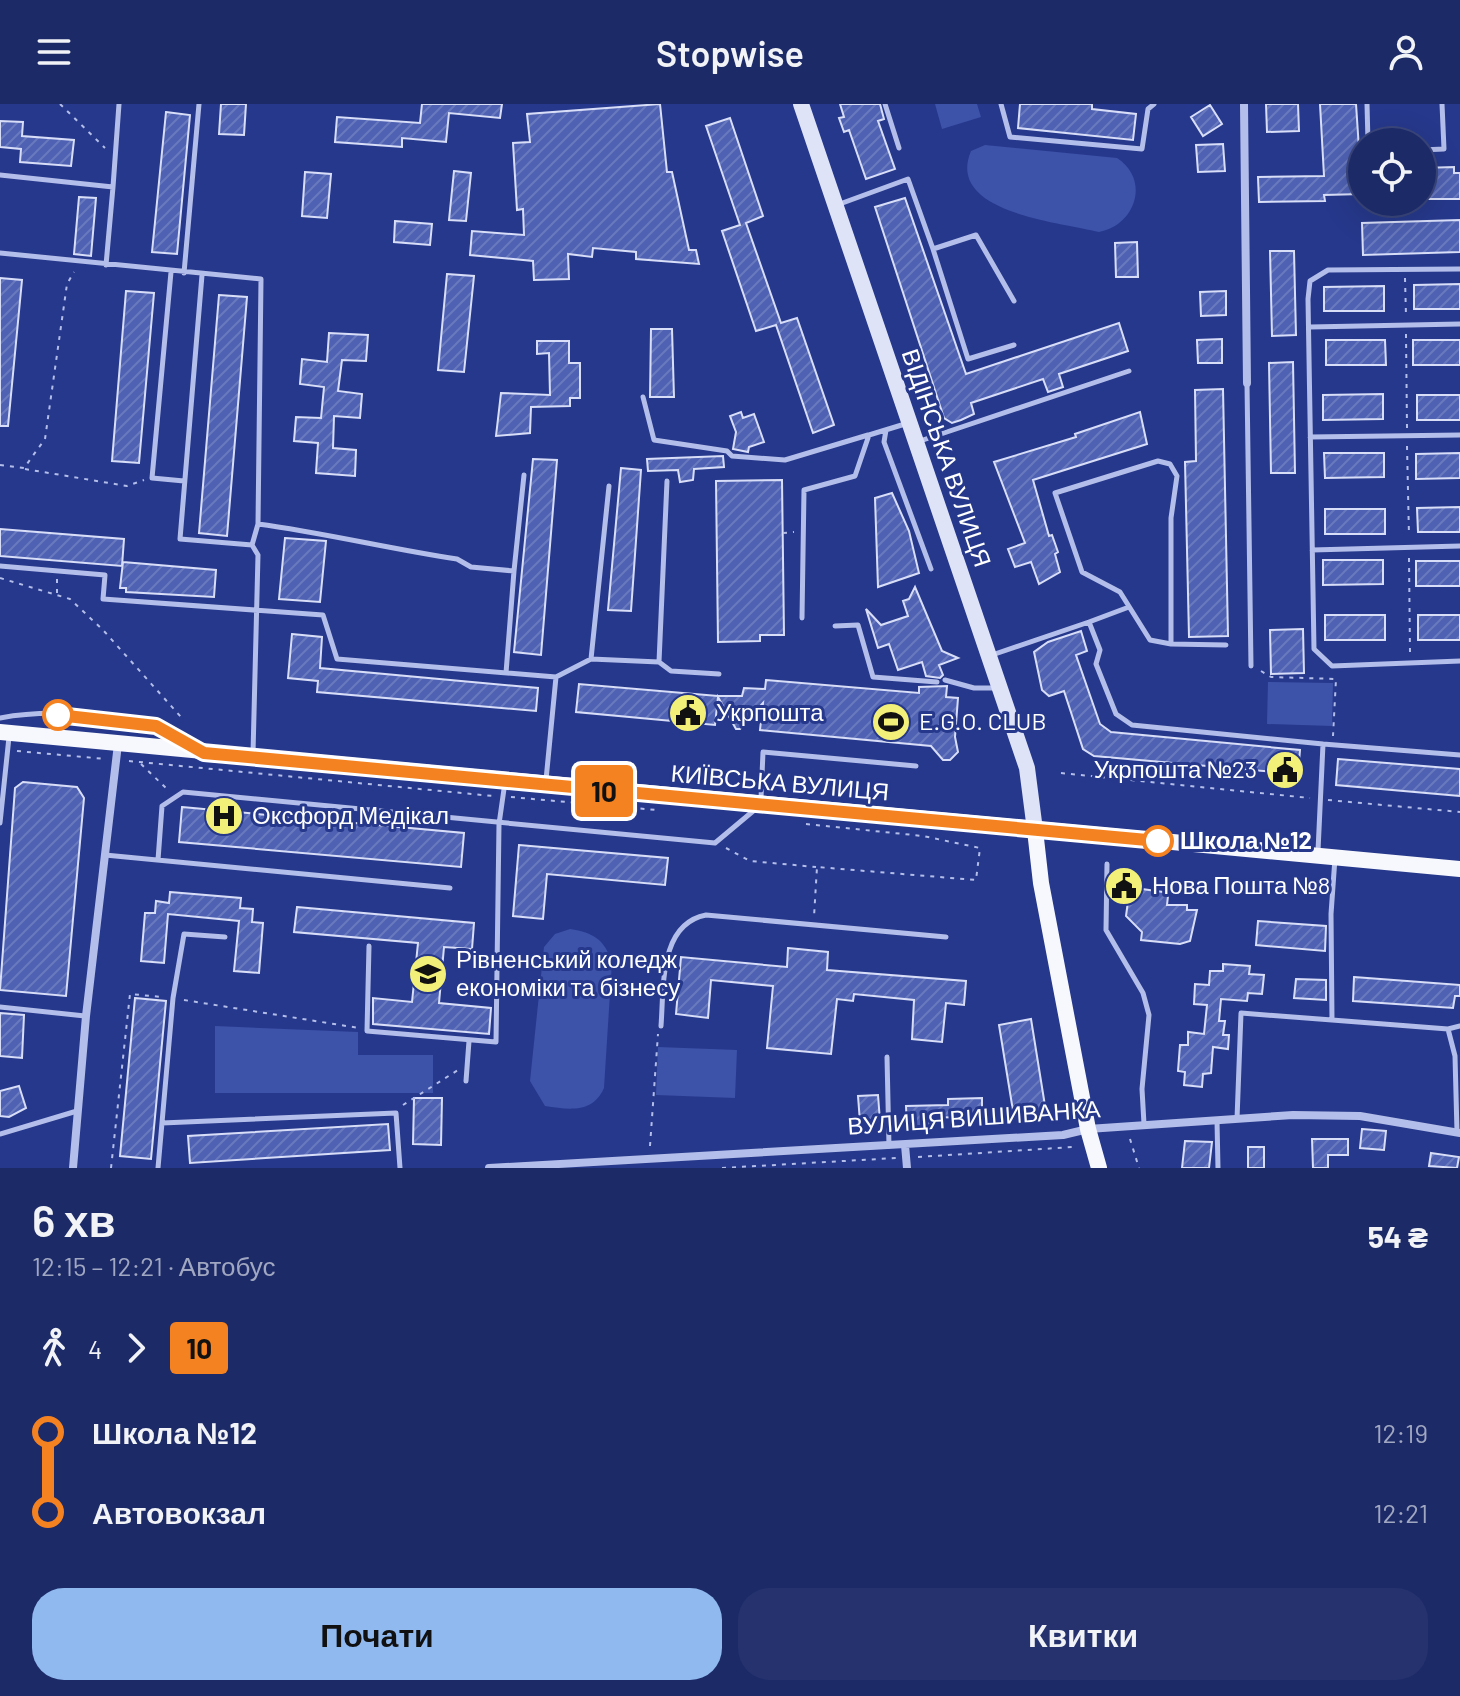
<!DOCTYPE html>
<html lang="uk">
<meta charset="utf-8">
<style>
:root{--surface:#1c2a68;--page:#25326e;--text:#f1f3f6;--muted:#a0a7c0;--line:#3a467c;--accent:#90b9f0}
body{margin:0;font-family:Barlow,sans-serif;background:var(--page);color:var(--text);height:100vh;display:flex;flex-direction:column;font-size:30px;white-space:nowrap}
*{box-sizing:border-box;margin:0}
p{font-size:26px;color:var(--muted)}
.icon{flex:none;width:44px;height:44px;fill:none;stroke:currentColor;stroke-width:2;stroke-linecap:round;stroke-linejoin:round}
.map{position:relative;height:1064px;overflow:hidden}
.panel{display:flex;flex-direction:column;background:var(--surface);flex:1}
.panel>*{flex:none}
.badge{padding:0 16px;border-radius:6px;font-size:28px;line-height:52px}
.fabs{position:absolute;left:1348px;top:24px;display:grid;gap:16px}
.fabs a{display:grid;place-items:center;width:88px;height:88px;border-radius:50%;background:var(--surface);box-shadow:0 8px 32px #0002,0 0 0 2px var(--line);font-size:40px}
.map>.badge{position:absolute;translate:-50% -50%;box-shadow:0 0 0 4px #fff}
.legs{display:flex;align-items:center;gap:12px;height:88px;padding:0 32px;font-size:26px}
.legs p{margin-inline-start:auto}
.summary{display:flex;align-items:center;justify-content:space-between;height:136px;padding:0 32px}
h1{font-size:44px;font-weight:600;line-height:60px}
.cta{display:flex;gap:16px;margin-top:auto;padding:16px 32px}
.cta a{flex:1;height:92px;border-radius:32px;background:var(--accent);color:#111;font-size:32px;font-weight:600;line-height:92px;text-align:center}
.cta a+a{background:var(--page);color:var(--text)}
ul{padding:0 32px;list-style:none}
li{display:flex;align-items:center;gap:28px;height:80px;font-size:30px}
li i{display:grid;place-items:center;width:12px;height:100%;margin:0 10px;background:currentColor}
li i::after{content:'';width:20px;height:20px;margin:-10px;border:6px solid;border-radius:50%;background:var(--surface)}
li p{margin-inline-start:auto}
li:first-child i{background:linear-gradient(#0000 50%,currentColor 0)}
li:last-child i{background:linear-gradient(currentColor 50%,#0000 0)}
header{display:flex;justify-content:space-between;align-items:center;height:104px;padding:0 32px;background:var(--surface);font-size:36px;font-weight:600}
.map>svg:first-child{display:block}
.garden{fill:#3d52a9}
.building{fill:url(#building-hatch);stroke:#d8def8;stroke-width:2}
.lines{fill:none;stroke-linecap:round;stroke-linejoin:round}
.path{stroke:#b4beea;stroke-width:2;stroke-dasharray:4 6;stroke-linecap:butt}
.service{stroke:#b4beea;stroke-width:5}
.minor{stroke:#b4beea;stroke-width:8}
.secondary{stroke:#dee3f8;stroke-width:16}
.primary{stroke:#f7f8fe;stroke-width:16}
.line-1-casing{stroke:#fff;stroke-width:18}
.line-1{stroke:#f58220;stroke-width:12}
.stop-1-dot{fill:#fff;stroke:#f58220;stroke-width:4}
.labels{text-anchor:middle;stroke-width:6;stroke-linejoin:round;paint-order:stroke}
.street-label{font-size:24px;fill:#fff;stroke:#26388b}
.poi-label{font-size:24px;fill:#fff;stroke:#26388b;text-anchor:start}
.stop-label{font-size:24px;font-weight:bold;fill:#fff;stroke:#26388b;text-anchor:start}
</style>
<header><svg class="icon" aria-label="menu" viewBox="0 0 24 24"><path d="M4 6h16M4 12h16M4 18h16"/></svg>Stopwise<svg class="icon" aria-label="person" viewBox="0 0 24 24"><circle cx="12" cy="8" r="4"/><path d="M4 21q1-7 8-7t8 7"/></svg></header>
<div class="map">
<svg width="1460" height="1064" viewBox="0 0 1460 1064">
<defs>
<pattern id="building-hatch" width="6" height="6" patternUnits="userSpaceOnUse" patternTransform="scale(2)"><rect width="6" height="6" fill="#4e61b2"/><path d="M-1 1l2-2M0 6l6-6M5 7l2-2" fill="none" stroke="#6979be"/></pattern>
</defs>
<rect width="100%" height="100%" fill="#26388b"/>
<path class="garden" d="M935,0h42l4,13 -39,12z
M985,41l132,13c34,22 18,68 -18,74 -39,-10 -154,-19 -128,-81z
M1268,578l65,1 -1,43 -65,-2z
M570,825c24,4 34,10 42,33l-8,126c-11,25 -34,22 -59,18l-15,-25 14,-134 11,-13z
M215,922l143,6v23h75v38h-218z
M658,943l79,3 -2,48 -79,-3z"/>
<path class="building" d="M221,0h25l-2,31 -25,-1z
M422,0h80l-2,14 -51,-5 -3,29 -44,-4v9l-67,-5 2,-25 83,6z
M660,0l7,68h5l17,78h7l3,14 -63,-5v-7l-43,-4 -1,9 -24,-3 1,25 -35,1 -1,-19 -63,-6 2,-24 52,4 -1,-26 -6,1 -4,-67 17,-1 -3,-28z
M840,0h40l4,15 -6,2 17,48 -29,10 -17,-49 -5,2 -5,-14 5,-1z
M1020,0h72v5l44,5 -3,26 -115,-12z
M1266,0h32l1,27 -32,1z
M1320,0h36l6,90 -38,1 1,6 -66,1 -1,-25 66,-1z
M1210,1l12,19 -19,12 -12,-19z
M166,8l24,3 -13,139 -25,-2z
M730,14l33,98 -17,7 35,100 16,-5 37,107 -21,8 -37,-108 -20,6 -34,-100 18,-6 -34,-99z
M0,17l23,1 -1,14 52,4 -3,26 -51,-4 1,-13 -21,-2z
M1223,40l2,27 -27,1 -2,-27z
M1454,63v6h6v26h-38v-31z
M454,67l17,2 -5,48 -17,-1z
M305,68l26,2 -4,44 -25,-2z
M79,93l17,1 -5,58 -17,-2z
M905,94l61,176 153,-51 9,28 -69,23 4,13 -15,5 -5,-13 -72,24 3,11 -13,6 -9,3 -8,-5 -69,-211z
M1460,116v32l-97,3 -1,-32z
M395,117l37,3 -2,21 -36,-3z
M1137,138l1,35h-22l-1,-34z
M1270,147h24l2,84 -24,1z
M447,170l27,2 -10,96 -26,-2z
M0,174l22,2 -14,146h-8z
M1460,180v25h-46v-24z
M1384,182v25h-60v-24z
M126,187l28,2 -15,170 -27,-2z
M1226,187v24l-25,1 -1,-24z
M219,191l28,2 -20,239 -28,-3z
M651,225h21l2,68h-24z
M329,229l39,2 -2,26 -24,-1 -4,31 24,3 -2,24 -26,-2 -1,32 23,2 -1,26 -39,-3 2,-30 -24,-2 2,-24 25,1 3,-31 -24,-3 2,-25 25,3z
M1222,235v24h-24l-1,-23z
M1326,236h59l1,25h-60z
M1413,236h47v25h-47z
M537,237h32v22h11v35h-10v8l-39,1 -1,26 -34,3 5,-43 49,2 -1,-42 -12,1z
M1293,258l2,111h-24l-2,-110z
M1223,285l5,247 -39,1 -4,-175 11,-1 -1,-71z
M1383,290v25l-60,1v-25z
M1417,291h43v25h-43z
M741,308l2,6 11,-4 10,28 -15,5 -1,5 -15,-3 3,-17 -6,-16z
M1140,308l7,32 -114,36 16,56 3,-1 6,17 -3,2 5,18 -21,12 -8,-22 -16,5 -7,-18 17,-6 -31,-81 82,-25 -1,-3z
M1324,349h60v24l-59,1z
M1460,349v25l-44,1v-25z
M723,352l1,11 -30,2 -1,11 -13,2 -2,-12 -30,1 -1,-12z
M533,355l24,1 -16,195 -27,-3z
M621,364l20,2 -10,141 -23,-1z
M782,376l2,155h-24v6l-42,1 -2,-161z
M892,389l17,38 10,42 -41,14 -3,-89z
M1460,403v25h-42l-1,-24z
M1325,405h60v25h-60z
M0,425l124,10 -2,27 -122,-10z
M285,434l41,3 -6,61 -41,-3z
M1323,456h60v24l-60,1z
M1416,457h44v25h-44z
M123,458l93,8 -2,27 -88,-5v-4h-6z
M915,483l27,64 16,7 -19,7 4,10 -3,3 -14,-2 -4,-14 -24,8 -9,-26 -11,4 -12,-39 15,16 27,-9 -5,-15 6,-2z
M1325,511h60v25h-60z
M1418,511h42v25h-42z
M1303,525l1,44 -33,1 -1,-44z
M1081,527l6,20 -11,4 24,69 11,8 189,18 -2,24 -204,-18 -11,-7 -19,-58 -15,5 -7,-6 -8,-38 14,-10z
M292,530l30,3 -2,31 218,20 -2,23 -219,-19 1,-11 -30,-3z
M766,576l153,13v-6l28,-1 -1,11 12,1 -3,39 3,15 -8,8h-7l-12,-14 -171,-16 3,-27 -23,26h-4l-18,-32 -3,28 -139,-13 3,-28 139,12h24l2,-8 21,1z
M1338,655l122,10v27l-124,-11z
M23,678l54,5 7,11 -18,198 -66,-6 15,-202z
M182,703l282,26 -3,34 -282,-25z
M519,741l149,13 -3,27 -118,-11 -4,45 -30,-3z
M1135,784l28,4 5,4 -1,9h20v5h10l-7,31 -10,3 -39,-4 1,-8 -16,-16 3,-22z
M170,788l71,6 -1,10 13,1 -1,13 11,1 -4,50 -25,-2 5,-50 -71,-7 -4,49 -23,-2 4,-48h10l1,-12 13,2z
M297,803l177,16 -2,26 -28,-2 -5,56 52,5 -2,26 -116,-10v-26l39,4 6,-59 -124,-11z
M1258,817l68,5 -1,25 -69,-6z
M788,844l40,4 -1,18 139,11 -2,24 -18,-2 -4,39 -30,-3 2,-39 -60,-6 -1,7 -16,-2 -6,55 -64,-6 6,-62 -62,-6 -3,38 -32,-4 5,-57 106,10z
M1223,860l27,2 -1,8 15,1 -2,19 -14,-1 -1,8 -26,-2 -2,22h6l-2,14h6l-1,14 -15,-2 -2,26 -8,1 -1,13 -18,-2 1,-13 -7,-1 2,-26h8v-13l16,2 3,-29 -13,-1 1,-20 14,1 1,-14h13z
M1354,873l106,8v11h-5l-2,12 -100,-7z
M1296,875l30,1v20l-32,-2z
M135,894l31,3 -15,158 -31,-3z
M0,909l24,2 -2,43 -22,-2z
M1031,915l15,93 -32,5 -15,-92z
M19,982l7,22 -17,9 -9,-1v-25z
M878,991l2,26 -20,1 -2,-26z
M414,994h28l-1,47 -28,-1z
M982,994v20l-53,-1 1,10 -23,1 -1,-22 42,-1v-6z
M388,1020l2,26 -200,13 -2,-27z
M1362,1025l24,2 -2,19 -24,-2z
M1312,1035h36v16h-20v13h-15z
M1185,1037l27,1 -3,26h-27z
M1248,1043h16v21h-16z
M1431,1049l28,4 -2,11 -28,-2z"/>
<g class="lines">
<path class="path" d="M60,0l45,44
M1405,174l1,38
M1406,230l1,94
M1407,342l2,90
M0,361l24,3 21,-29 22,-155 7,-12
M25,365l102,17 17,-6
M783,429l11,-1
M1409,454l1,94
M0,474l70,21 33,31 78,87
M57,489v-14
M1261,567l10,6 65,2 -3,57
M17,647l89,8
M129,657l364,35
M141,660l27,26
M1061,669l249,25
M511,693l145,13
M1328,696l132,12
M806,720l117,12 57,12 -4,32 -159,-13 -3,50
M726,744l24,13 66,6
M184,896l175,28
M403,1001l55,-35
M1130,1035l9,29
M650,1042l8,-112
M918,1053l155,-10
M111,1064l19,-174 32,3
M722,1064l174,-10"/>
<path class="service" d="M885,0l14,44
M1001,0l9,33 132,12 6,-40 6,-5
M1367,0l1,38
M1422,46l22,-1 -2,-45
M0,71l113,12 -7,78
M113,83l6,-83
M837,101l71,-26 25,70 43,-14 38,66
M933,145l35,110 46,-14
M0,149l261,26 -3,245 -6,21 6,10 -5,198
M1460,165l-132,1 -18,11 -2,18 6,350 18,17 128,-5
M171,168l-19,206 32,3
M184,169l15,-169
M202,171l-22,264 72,6
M1310,223l150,-3
M1247,280l4,282
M643,293l11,43 73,11 5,5 53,4 83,-25
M886,326l-2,12 47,127
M1310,333l150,-2
M920,337l209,-70
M258,420c67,9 132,25 199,35l14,8 43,4 -8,102
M1312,446l148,-4
M0,462l105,9 -2,24 220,16 14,44 219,18 -10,103
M514,467l10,-96
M802,514l2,-128 51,-14 14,-41 36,-11
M1089,518l40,-15
M835,522l23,-1 15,52 64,5
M1171,540v-126l6,-42 -7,-12 -12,-3 -103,32 27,79 38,20 30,48 21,4 55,1
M992,551l97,-33 11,28 -4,14 20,50 16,11 191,19 -5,107
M591,555l18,-173
M659,558l12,9 48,3
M556,573l35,-18 68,3 8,-181
M945,576l29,8h21
M0,614c54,-10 143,-4 190,26
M1323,640l137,11
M761,694l2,-46 153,14
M0,719l9,-86
M105,751l345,33
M1335,754l-4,56 1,106 116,9 12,-3
M158,756l4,-54 21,-14 532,51 43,-36
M1107,760l-1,66 37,63 6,22 -7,74 2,35
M369,842l-2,85 129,11 3,-218 6,-42
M0,903l85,9
M661,922c3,-39 -2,-102 45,-111l240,22
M1448,925l7,27 2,76
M887,953l2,89
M466,977l3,-40
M1237,1015l4,-106 91,7
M1217,1017l1,47
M162,1019l234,-10 4,55
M0,1030l77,-23
M158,1064l15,-170 11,-64 41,3"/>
<path class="minor" d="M1244,0l3,279
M905,1041l2,23
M73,1064l13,-152 32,-272
M489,1064l574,-33 25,-6 205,-14 67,1 100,17"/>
<path class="secondary" d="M801,0l226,664 8,62"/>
<path class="primary" d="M0,628l1460,137
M1035,726l6,53 47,246 11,39"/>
</g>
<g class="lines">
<g class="line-1-casing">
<path id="line-1" d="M58,611l98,11 48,27 954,88"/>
</g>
<use href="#line-1" class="line-1"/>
</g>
<defs>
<g id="civic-disc" transform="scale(2)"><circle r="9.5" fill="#f3f079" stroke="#26388b"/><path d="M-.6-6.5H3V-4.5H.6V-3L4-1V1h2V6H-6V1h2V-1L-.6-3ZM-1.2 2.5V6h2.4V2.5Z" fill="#111"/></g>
<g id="stadium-disc" transform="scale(2)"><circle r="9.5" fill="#f3f079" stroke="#26388b"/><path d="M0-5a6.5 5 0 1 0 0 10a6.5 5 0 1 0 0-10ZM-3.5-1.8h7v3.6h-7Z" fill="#111"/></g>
<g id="hospital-disc" transform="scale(2)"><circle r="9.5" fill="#f3f079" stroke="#26388b"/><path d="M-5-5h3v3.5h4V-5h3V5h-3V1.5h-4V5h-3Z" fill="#111"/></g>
<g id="university-disc" transform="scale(2)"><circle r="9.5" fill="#f3f079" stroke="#26388b"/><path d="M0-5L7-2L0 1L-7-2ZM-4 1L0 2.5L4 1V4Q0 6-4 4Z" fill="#111"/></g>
</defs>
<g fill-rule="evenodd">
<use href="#civic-disc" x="688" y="609"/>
<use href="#stadium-disc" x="891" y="618"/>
<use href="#civic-disc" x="1285" y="666"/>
<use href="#hospital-disc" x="224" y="712"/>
<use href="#civic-disc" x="1124" y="782"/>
<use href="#university-disc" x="428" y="870"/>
</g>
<g class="stop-1-dot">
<circle cx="58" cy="611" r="14"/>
<circle cx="1158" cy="737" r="14"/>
</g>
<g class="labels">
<g class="street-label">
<text transform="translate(946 354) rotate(71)" y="8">ВІДІНСЬКА ВУЛИЦЯ</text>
<text transform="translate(780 679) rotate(5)" y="8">КИЇВСЬКА ВУЛИЦЯ</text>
<text transform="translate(974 1014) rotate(-4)" y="8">ВУЛИЦЯ ВИШИВАНКА</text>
</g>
<g class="poi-label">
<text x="716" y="617">Укрпошта</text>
<text x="919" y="626">E.G.O. CLUB</text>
<text x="1257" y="674" text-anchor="end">Укрпошта №23</text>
<text x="252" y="720">Оксфорд Медікал</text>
<text x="1152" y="790">Нова Пошта №8</text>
<text x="456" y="864">Рівненський коледж<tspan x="456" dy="28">економіки та бізнесу</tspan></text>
</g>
<g class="stop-label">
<text x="1180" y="745">Школа №12</text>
</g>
</g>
</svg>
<div class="fabs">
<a><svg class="icon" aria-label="locate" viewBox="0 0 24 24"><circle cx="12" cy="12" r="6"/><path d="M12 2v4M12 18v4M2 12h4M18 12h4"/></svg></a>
</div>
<b class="badge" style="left:604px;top:687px;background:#f58220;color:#111">10</b>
</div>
<section class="panel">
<div class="summary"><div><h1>6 хв</h1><p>12:15 – 12:21 · Автобус</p></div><b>54 ₴</b></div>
<div class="legs"><svg class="icon" aria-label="walk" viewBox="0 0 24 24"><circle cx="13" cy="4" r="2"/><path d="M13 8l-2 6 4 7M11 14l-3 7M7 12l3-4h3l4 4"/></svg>4<svg class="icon" aria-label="forward" viewBox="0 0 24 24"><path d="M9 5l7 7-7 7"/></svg><b class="badge" style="background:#f58220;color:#111">10</b></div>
<ul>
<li><i style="color:#f58220"></i><b>Школа №12</b><p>12:19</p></li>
<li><i style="color:#f58220"></i><b>Автовокзал</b><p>12:21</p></li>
</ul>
<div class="cta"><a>Почати</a><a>Квитки</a></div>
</section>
